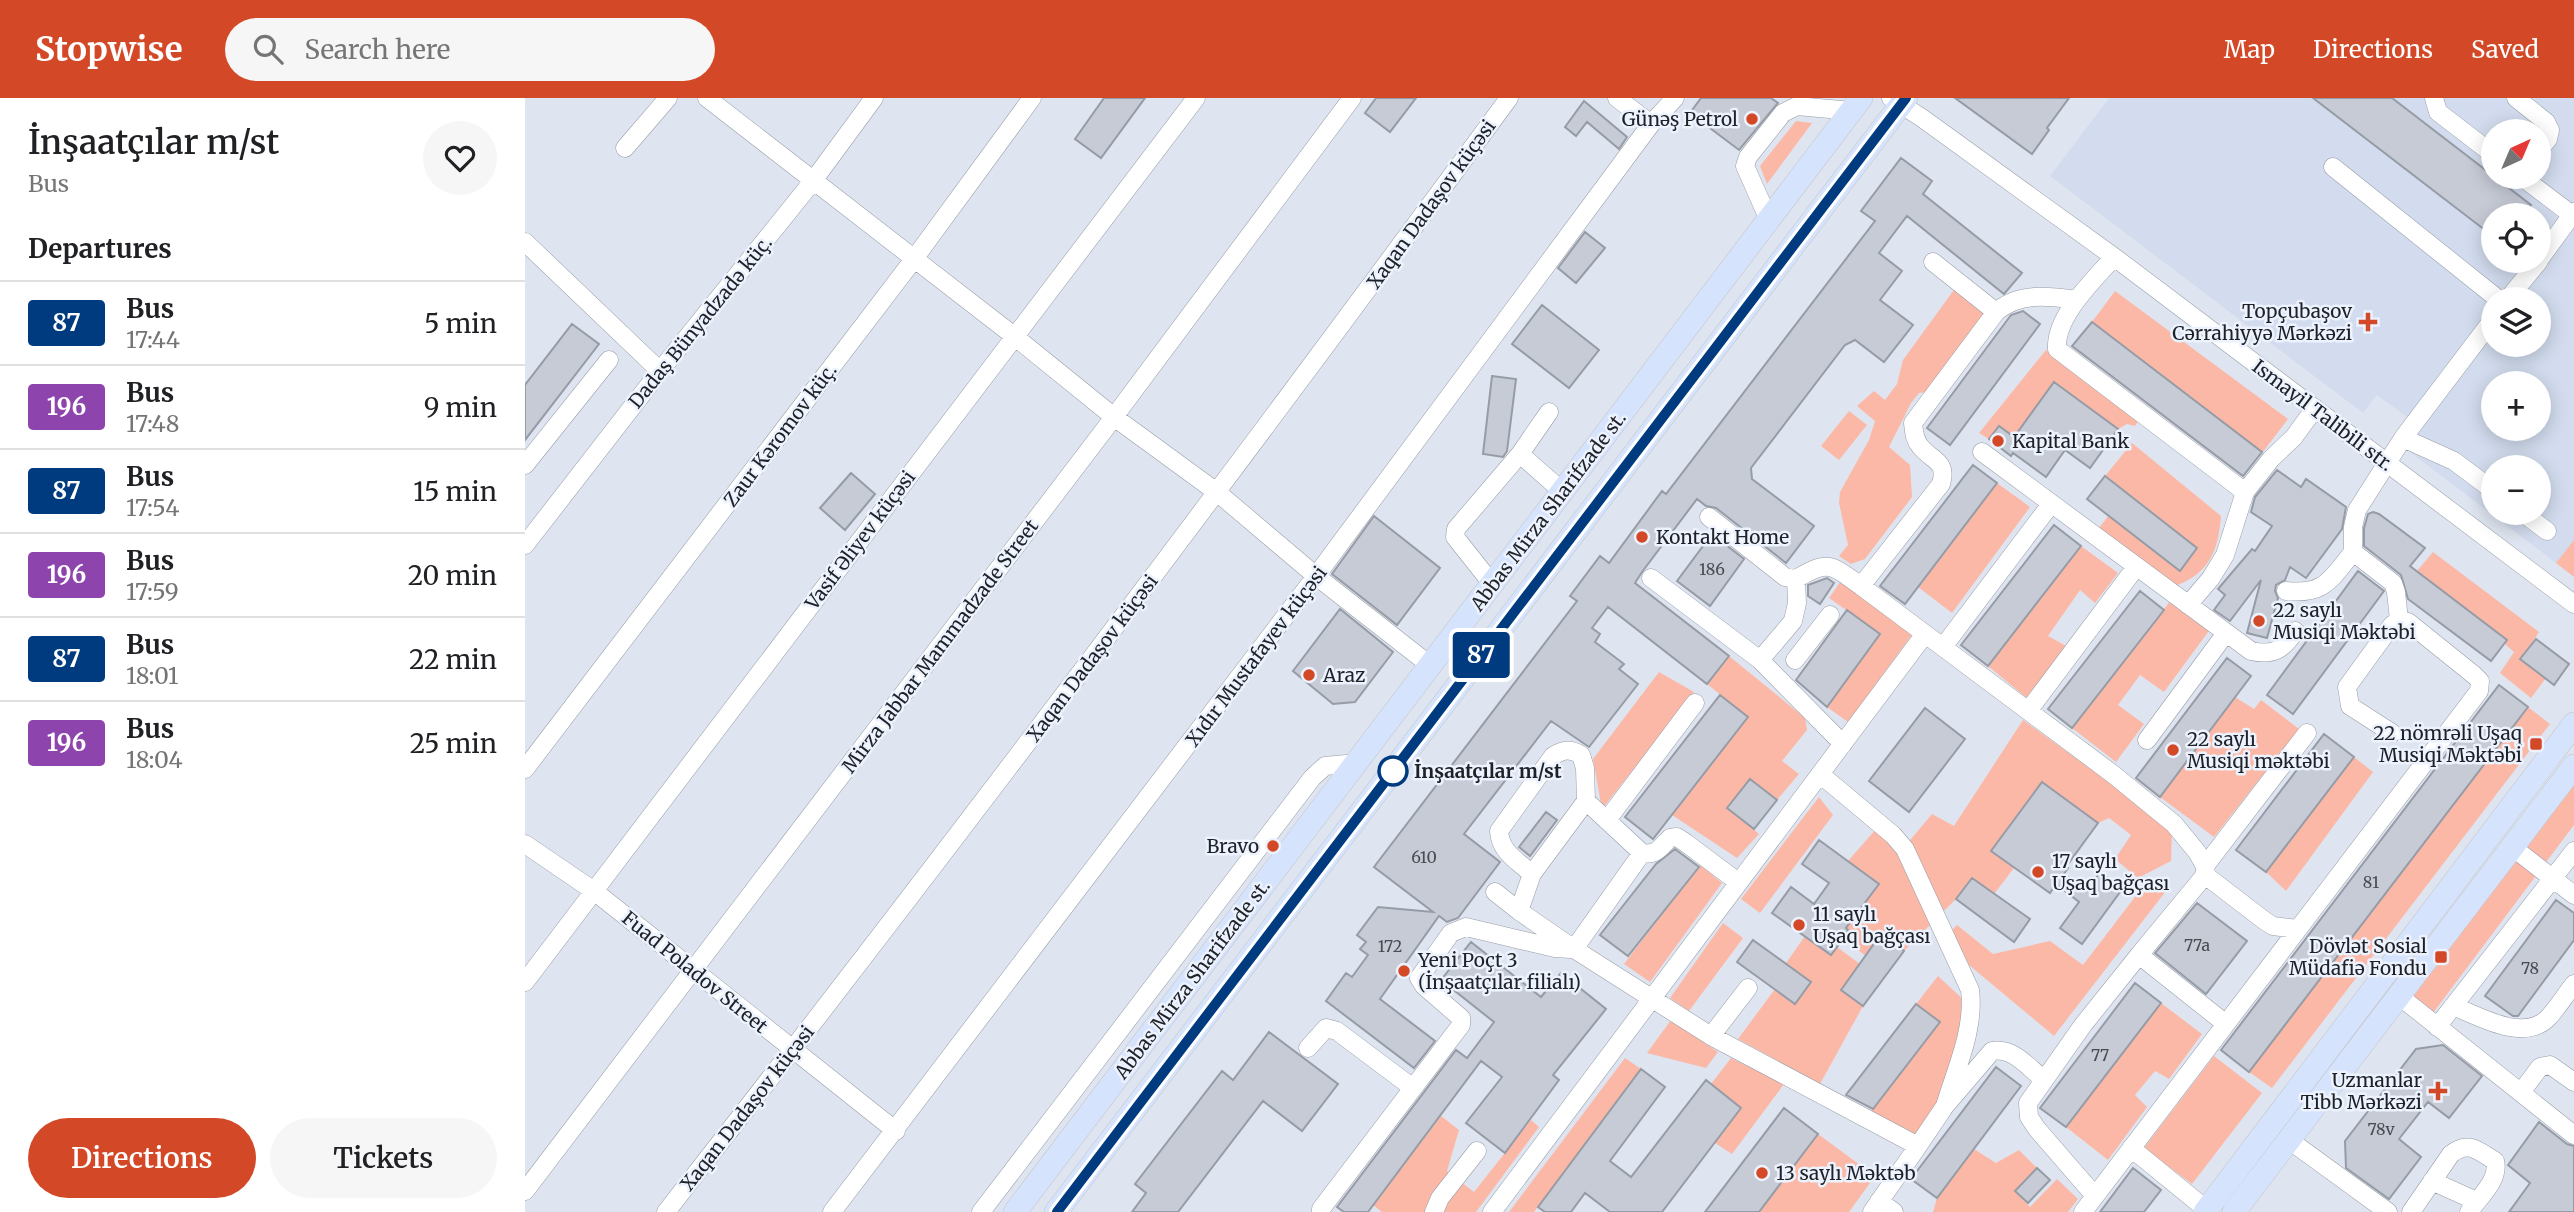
<!DOCTYPE html>
<meta charset="utf-8">
<style>
:root{--surface:#fff;--page:#f6f6f6;--text:#202124;--muted:#757577;--line:#e0e0e0;--accent:#d34927}
body{margin:0;font-family:Merriweather,serif;background:var(--page);color:var(--text);height:100vh;display:flex;flex-direction:column;font-size:26px;white-space:nowrap}
*{box-sizing:border-box;margin:0}
p{font-size:23px;color:var(--muted)}
.icon{flex:none;width:38px;height:38px;fill:none;stroke:currentColor;stroke-width:2;stroke-linecap:round;stroke-linejoin:round}
.map{position:relative;flex:1;overflow:hidden}
.side{display:flex;flex-direction:column;background:var(--surface);width:525px}
.side>*{flex:none}
.badge{padding:0 14px;border-radius:5px;font-size:24px;line-height:46px}
.needle{width:46px;rotate:44deg}
.controls{position:absolute;left:1956px;top:21px;display:grid;gap:14px}
.controls a{display:grid;place-items:center;width:70px;height:70px;border-radius:50%;background:var(--surface);box-shadow:0 4px 18px #0003;font-size:35px}
.map>.badge{position:absolute;translate:-50% -50%;box-shadow:0 0 0 4px #fff}
h2{padding:0 28px;font-size:26px;line-height:63px}
.round{display:grid;place-items:center;flex:none;width:74px;height:74px;border-radius:37px;background:var(--page)}
.summary{display:flex;align-items:center;justify-content:space-between;height:119px;padding:0 28px}
h1{font-size:33px;font-weight:600;line-height:52px}
.button{display:flex;gap:14px;margin-top:auto;padding:14px 28px}
.button a{flex:1;height:80px;border-radius:42px;background:var(--accent);color:#fff;font-size:28px;font-weight:600;line-height:80px;text-align:center}
.button a+a{background:var(--page);color:var(--text)}
ul{padding:0;list-style:none}
li{display:flex;align-items:center;gap:21px;height:84px;padding:0 28px;border-top:2px solid var(--line)}
li div{flex:1}
li b{display:block;font-size:26px}
li em{font-style:normal}
li .badge{min-width:77px;font-weight:700;text-align:center}
header{display:flex;align-items:center;gap:42px;box-sizing:border-box;height:98px;padding:0 35px;background:var(--accent);color:#fff}
header strong{font-size:33px}
nav{display:flex;gap:38px;margin-inline-start:auto;font-size:24px}
.search{width:490px;height:63px;background:var(--page);display:flex;align-items:center;gap:18px;box-sizing:border-box;padding:0 24px;border-radius:38px;color:var(--muted);font-size:26px}
main{display:flex;flex:1;min-height:0}
.map>svg:first-child{display:block}
.built{fill:#d2dcee;fill-rule:evenodd}
.green{fill:#fcb8a6}
.building{fill:#c6cbd6;stroke:#969ca6;stroke-width:2}
.lines{fill:none;stroke-linecap:round;stroke-linejoin:round}
.minor-casing{stroke:#969ca6;stroke-width:19}
.major-casing{stroke:#c4c5c6;stroke-width:24}
.minor{stroke:#fff;stroke-width:18}
.major{stroke:#d6e3fd;stroke-width:23}
.line-casing{stroke:#fff;stroke-width:16}
.line{stroke:#003b80;stroke-width:10}
.poi-dot{fill:#d34927;stroke:#ecf2fe;stroke-width:2.5}
.stop-dot{fill:#fff;stroke:#003b80;stroke-width:3.5}
.labels{text-anchor:middle;stroke-width:5;stroke-linejoin:round;paint-order:stroke}
.number-label{font-size:16px;fill:#484c51}
.poi-label{font-size:19px;fill:#1e2125;stroke:#ecf2fe;text-anchor:start}
.street-label{font-size:19px;fill:#1e2125;stroke:#ecf2fe}
.stop-label{font-size:19px;font-weight:bold;fill:#1e2125;stroke:#ecf2fe;text-anchor:start}
</style>
<header>
<strong>Stopwise</strong>
<div class="search"><svg class="icon" aria-label="search" viewBox="0 0 24 24"><circle cx="10" cy="10" r="6"/><path d="M15 15l6 6"/></svg>Search here</div>
<nav><a>Map</a><a>Directions</a><a>Saved</a></nav>
</header>
<main>
<section class="side">
<div class="summary"><div><h1>İnşaatçılar m/st</h1><p>Bus</p></div><a class="round"><svg class="icon" aria-label="heart" viewBox="0 0 24 24"><path d="M12 20l-8-8c-3-5 5-10 8-4 3-6 11-1 8 4z"/></svg></a></div>
<h2>Departures</h2>
<ul>
<li><span class="badge" style="background:#003b80;color:#fff">87</span><div><b>Bus</b><p>17:44</p></div><em>5 min</em></li>
<li><span class="badge" style="background:#8e44ad;color:#fff">196</span><div><b>Bus</b><p>17:48</p></div><em>9 min</em></li>
<li><span class="badge" style="background:#003b80;color:#fff">87</span><div><b>Bus</b><p>17:54</p></div><em>15 min</em></li>
<li><span class="badge" style="background:#8e44ad;color:#fff">196</span><div><b>Bus</b><p>17:59</p></div><em>20 min</em></li>
<li><span class="badge" style="background:#003b80;color:#fff">87</span><div><b>Bus</b><p>18:01</p></div><em>22 min</em></li>
<li><span class="badge" style="background:#8e44ad;color:#fff">196</span><div><b>Bus</b><p>18:04</p></div><em>25 min</em></li>
</ul>
<div class="button"><a>Directions</a><a>Tickets</a></div>
</section>
<div class="map">
<svg width="2049" height="1114" viewBox="0 0 2049 1114">
<rect width="100%" height="100%" fill="#dfe5f0"/>
<path class="built" d="M1584,0h465v442l-18,23 -150,-114 15,-21 -6,-5 -38,-28 -14,18 -313,-237zM1969,33h45v46h-45zM1969,117h45v46h-45zM1969,201h45v46h-45zM1969,285h45v46h-45zM1969,369h45v46h-45z"/>
<path class="green" d="M1271,23l16,2 -45,61 -7,-18z
M1431,189l30,23 -59,82 -8,1 -8,10 -22,44 21,18 2,32 -47,62 -14,5 -12,-8 9,-11 -9,-42 1,-11 29,-52 6,-19 -18,-15 17,-15 11,9 12,-16 6,-24z
M1590,193l173,128 -26,34 -170,-131z
M1521,252l93,70 -4,6 -8,-2 -9,5 -64,-47 -40,55 -15,-11 -10,13 -10,-6z
M1324,313l18,14 -28,35 -18,-14z
M1607,345l89,73c-3,35 -11,57 -46,70l-76,-58 10,-13 70,55 18,-22 -92,-72z
M1472,385l33,24 -78,106 -34,-26z
M2049,442v37l-18,-14z
M1556,448l37,27 -23,30 -15,-13 -32,46 20,11 -40,52 -40,-33z
M1908,454l106,80 -18,27 25,19 -15,20 -31,-25 14,-21 -9,-8 2,-4 -90,-69z
M1316,483l73,51 -66,90 -21,-15 53,-73 -51,-36z
M1646,502l40,28 -47,64 -24,-17 -22,30 26,19 -28,38 -44,-34z
M1204,558l76,62 2,12 -25,31 17,13 -22,26 -50,8 32,26 -22,24 -65,-43 76,-98 -41,-33z
M1134,574l35,20 -92,117 -9,-50z
M1710,599l19,12 7,-9 38,29 -85,108 -54,-40z
M2003,609l22,17 -278,364 -23,-16z
M1498,622l149,108 -1,33 -33,17 -23,-19 16,-24 -22,-17 -11,5 -56,-41 -16,23 7,37 -23,-17 -19,26 23,17 -20,26 -22,-16 -16,21 -52,52 -38,5 -24,-18 6,-9 -26,-18 15,-21 25,17 16,-22 -30,-24 29,-33 24,23 31,-37 22,12z
M1829,659l19,15 -87,119 -20,-19z
M2049,686v41l-141,188 -22,-16z
M1294,699l14,18 -73,98 -19,-14z
M1175,767l22,18 -72,99 -26,-18z
M1641,793l-112,145 -85,-71 -17,-35 5,-5 36,29 57,-13 33,24 55,-72z
M1198,825l20,15 -54,73 -19,-13z
M1280,838l25,19 7,-8 23,17 -19,26 22,16 -43,78 -82,-45 37,-50 20,15 16,-22 -25,-19z
M1413,878l28,26 -26,103 -29,34 -42,-25 71,-92 -24,-18z
M1636,905l41,31 -33,45 -14,-8 -20,24 12,12 -39,53 -42,-33z
M1146,922l47,32 -12,16 -59,-15z
M1689,958l48,37 -70,91 -48,-36z
M1100,960l16,11 -107,143h-25z
M1206,960l53,26 -52,70 -17,-11 26,-35 -30,-24z
M916,1018l18,14 -12,41 27,21 57,-72 8,7 -63,85h-94l-9,-7z
M1293,1036l57,42 -26,36h-90z
M1449,1051l22,14 23,-13 18,18 -22,23 15,16 27,-28 21,20 -10,13h-135l4,-14z"/>
<path class="building" d="M579,0h41l-44,60 -26,-19z
M851,0h40l-26,34 -25,-19z
M1176,0h70l7,5 -39,47 -49,-37z
M1430,0h114l-22,30 2,2 -17,24z
M1788,0h79l139,107 -8,10h-29v22z
M1059,3l43,36 -8,12 -32,-27 -11,14 -11,-9z
M1376,60l31,23 -9,13 99,79 -18,21 -97,-78 -28,37 23,18 -22,29 33,25 -29,37 -29,-22 -10,5 -94,123 1,11 62,47 -28,37 -70,-55 -10,-2 -9,-7 -55,73 -7,11 94,73 -22,28 -99,-77 -16,21 8,6 -5,8 29,22 -5,5 19,15 -49,63 -38,-26 -87,113 36,28 -42,56 -11,4 -8,-6 -59,83 55,42 -21,27 -88,-67 20,-28 6,4 16,-22 -8,-6 6,-7 -9,-7 21,-28 55,5 -59,-45 203,-266 -7,-5 30,-40 9,7 53,-72 4,3 209,-273 -14,-10z
M1060,134l20,16 -29,35 -18,-15z
M1017,207l57,45 -30,38 -57,-44z
M1498,213l17,13 -90,121 -23,-17 84,-113z
M1567,224l170,130 -19,24 -171,-130z
M47,226l27,20 -74,96v-55z
M967,278l24,3 -9,72 -4,6 -20,-3z
M1529,284l64,47 -28,39 -25,-18 -19,27 -33,-24 -2,3 -22,-17 10,-13 15,11z
M1448,367l24,18 -92,121 -25,-18z
M1752,372l24,17 5,-8 40,28 -4,22 -36,49 -16,-11 -5,13 -9,5 -1,6 3,7 -11,40 -20,-5 14,-53 -31,41 -16,-11 11,-15 -7,-6 34,-40 3,2 17,-25 -21,-14 4,-15z
M326,375l24,21 -30,36 -25,-22z
M1580,378l92,72 -17,23 -93,-72z
M1848,414l6,2 46,34 -15,18 97,74 -16,21 -83,-62 -7,-24 -37,-29v-18l4,-14z
M849,418l66,52 -43,57 -65,-51z
M1529,427l27,21 -93,120 -27,-21z
M1187,436l32,25 -34,47 -33,-25z
M1833,473l26,20 -91,123 -26,-19z
M1302,480l7,5 -14,21 -12,-8v-11z
M1615,493l24,19 -92,118 -24,-19z
M815,511l53,43 -38,50 -22,2 -40,-33z
M1322,512l33,24 -53,73 -31,-27z
M2011,541l33,25 -15,21 -34,-26z
M1702,560l24,18 -91,121 -24,-19z
M1974,587l29,22 -279,365 -28,-22z
M1195,597l28,22 -95,122 -28,-22z
M1400,610l40,31 -56,73 -40,-31z
M1799,636l30,23 -88,115 -30,-22z
M1225,681l27,21 -23,29 -27,-21z
M1517,684l56,41 -32,44 2,1 -4,6 23,17 13,-19 23,16 -41,56 -22,-16 19,-26 -23,-18 -6,9 -59,-42z
M1021,714l11,8 -27,36 -11,-9z
M1294,742l60,44 -33,44 2,2 -5,9 -12,16 -59,-42 19,-26 23,17 15,-21 -27,-19z
M1150,751l24,18 -71,89 -28,-21 56,-71z
M1447,780l58,41 -16,23 -58,-43z
M2031,802l18,13v27l-56,76h-5l-28,-20z
M1672,805l50,38 -41,53 -51,-41z
M1356,836l23,17 -41,55 -22,-16z
M1228,842l58,42 -16,22 -58,-42z
M946,844l70,55 20,-24 45,36 -53,66 6,5 -54,73 -39,-30 36,-46 -21,-16 -113,151h-24l-7,-5 119,-157 11,8 27,-36 -53,-42z
M1610,885l26,20 -95,124 -26,-19z
M1391,906l24,18 -67,87 -27,-14z
M744,934l69,52 -36,47 -39,-30 -85,111h-46l14,-19 -11,-9 87,-113 11,9z
M1918,947l39,31 -33,42 -21,-16 -29,37 22,18 -32,42 -43,-31 -1,-27 71,-92z
M1471,969l25,19 -84,112 -26,-19z
M1116,971l24,18 -55,74 21,16 75,-97 35,28 -79,104h-52l-25,-19 -14,19h-26l-7,-5z
M1259,1010l34,26 -59,78h-54z
M2014,1024l28,22 7,2v66h-65l21,-29 -22,-18z
M1512,1070l13,12 -22,23 -13,-12z
M1608,1070l28,22 -17,22h-44z"/>
<g class="lines">
<g class="minor-casing">
<path id="minor" d="M182,0l307,238 100,81 104,76 98,83 115,90
M1092,0l34,26
M1366,0l31,20 192,139 460,347
M1909,0l4,14 56,43
M1991,0l30,24 4,8 -2,9 -9,11
M100,50l43,-50
M1808,69l165,132
M1997,79l50,38
M1244,122l-24,-54 3,-9 35,-44 14,-7 55,5
M0,144l135,129
M1589,159c-20,23 -59,59 -57,92l188,143
M2014,162l35,-48
M1408,164l63,50
M1983,201l31,-38
M1878,340l51,23 40,30
M1457,354l269,199c22,5 32,-1 44,-20
M995,356l43,38
M0,367l84,-105
M1998,415l24,18
M1184,419l76,60 11,2c33,-20 35,-14 65,7l253,189 60,49 23,28 8,14v9l60,46 8,5 24,3
M0,447l135,-174 153,-190 61,-83
M1828,454l40,31 3,9 3,28
M1126,480l109,82 83,84
M968,487l-38,-48 1,-8 64,-75 29,-42
M1336,488l80,-102c7,-24 -10,-23 -21,-38 -6,-7 -6,-15 -7,-23l83,-111c23,-20 53,-16 80,-12
M1761,493c39,4 44,-11 67,-39v-25l4,-17 46,-72 91,-120
M1663,507l23,-27 14,-23 20,-63 26,-33 23,-22 21,-29
M1418,549l108,-143
M1235,562l33,-39 4,-18 -1,-24
M1270,562l35,-45
M1503,613l108,-144
M1622,642l79,-107
M0,671l389,-510 118,-161
M1295,676l73,61 12,14 65,141c5,39 -14,79 -25,116
M1061,703l56,52
M1082,722l88,-117
M0,746l69,47 302,240
M1986,748l63,49
M1680,768l102,-133
M970,794l24,19 55,38 137,87 207,110 -46,66
M994,813l13,-37 54,-73 -1,-33 -4,-13c-11,-6 -17,-6 -28,1l-54,75c1,21 19,30 33,43
M1049,851l68,-96c14,3 19,-6 28,-15l7,-1 9,6 52,39
M1614,857l66,-80
M0,884l671,-884
M1873,897l176,140
M1928,908c26,10 69,36 94,13 10,-10 18,-24 27,-35
M1912,929l137,-176
M1186,938l37,-48
M783,950l18,-20 11,3 76,57
M1997,993l18,-24 10,-2 24,17
M1764,1042l99,72
M1393,1048l27,-40 47,-55c21,-4 36,16 51,28
M1606,1050l76,62
M1907,1083l44,20
M0,1093l589,-774 238,-319
M1570,1098l-58,-67 -8,-12 -1,-14 55,-78 56,-70 87,69
M1354,1103l15,11
M141,1114c287,-367 567,-739 843,-1114
M307,1114l484,-636 335,-452 24,-26
M456,1114l331,-434 13,-12 32,-3
M796,1114v-3l140,-184v-7l-37,-32 -5,-8 32,-45 15,-6 89,21 16,1
M909,1114l6,-14 37,-47
M967,1114l433,-578
M1558,1114l396,-521 1,-10 -6,-6 -66,-53 -9,-2 -7,5 -45,62 3,19 42,27
M1886,1114l40,-58c18,-14 27,-3 44,7 5,19 -16,36 -26,51"/>
</g>
<g class="major-casing">
<path id="major" d="M490,1114l846,-1114
M531,1114l850,-1114
M1680,1114l369,-488
M1709,1114l340,-446"/>
</g>
<use href="#minor" class="minor"/>
<use href="#major" class="major"/>
</g>
<g class="lines">
<g class="line-casing">
<path id="line" d="M532,1114l849,-1114"/>
</g>
<use href="#line" class="line"/>
</g>
<g class="poi-dot">
<circle cx="1227" cy="21" r="7"/>
<path d="M1839.5 213.5h7v7h7v7h-7v7h-7v-7h-7v-7h7z"/>
<circle cx="1473" cy="343" r="7"/>
<circle cx="1117" cy="439" r="7"/>
<circle cx="1734" cy="523" r="7"/>
<circle cx="784" cy="577" r="7"/>
<rect x="2004" y="639" width="14" height="14" rx="3.5"/>
<circle cx="1648" cy="652" r="7"/>
<circle cx="748" cy="748" r="7"/>
<circle cx="1513" cy="774" r="7"/>
<circle cx="1274" cy="827" r="7"/>
<rect x="1909" y="852" width="14" height="14" rx="3.5"/>
<circle cx="879" cy="873" r="7"/>
<path d="M1909.5 982.5h7v7h7v7h-7v7h-7v-7h-7v-7h7z"/>
<circle cx="1237" cy="1075" r="7"/>
</g>
<circle class="stop-dot" cx="868" cy="673" r="14"/>
<g class="labels">
<g class="number-label">
<text x="1187" y="477">186</text>
<text x="899" y="765">610</text>
<text x="1846" y="790">81</text>
<text x="1672" y="853">77a</text>
<text x="865" y="854">172</text>
<text x="2005" y="876">78</text>
<text x="1575" y="963">77</text>
<text x="1856" y="1037">78v</text>
</g>
<g class="poi-label">
<text x="1213" y="28" text-anchor="end">Günəş Petrol</text>
<text x="1827" y="220" text-anchor="end">Topçubaşov<tspan x="1827" dy="22">Cərrahiyyə Mərkəzi</tspan></text>
<text x="1487" y="350">Kapital Bank</text>
<text x="1131" y="446">Kontakt Home</text>
<text x="1748" y="519">22 saylı<tspan x="1748" dy="22">Musiqi Məktəbi</tspan></text>
<text x="798" y="584">Araz</text>
<text x="1997" y="642" text-anchor="end">22 nömrəli Uşaq<tspan x="1997" dy="22">Musiqi Məktəbi</tspan></text>
<text x="1662" y="648">22 saylı<tspan x="1662" dy="22">Musiqi məktəbi</tspan></text>
<text x="734" y="755" text-anchor="end">Bravo</text>
<text x="1527" y="770">17 saylı<tspan x="1527" dy="22">Uşaq bağçası</tspan></text>
<text x="1288" y="823">11 saylı<tspan x="1288" dy="22">Uşaq bağçası</tspan></text>
<text x="1902" y="855" text-anchor="end">Dövlət Sosial<tspan x="1902" dy="22">Müdafiə Fondu</tspan></text>
<text x="893" y="869">Yeni Poçt 3<tspan x="893" dy="22">(İnşaatçılar filialı)</tspan></text>
<text x="1897" y="989" text-anchor="end">Uzmanlar<tspan x="1897" dy="22">Tibb Mərkəzi</tspan></text>
<text x="1251" y="1082">13 saylı Məktəb</text>
</g>
<g class="street-label">
<text transform="translate(906 106) rotate(-54)" y="7">Xaqan Dadaşov küçəsi</text>
<text transform="translate(175 224) rotate(-51)" y="7">Dadaş Bünyadzadə küç.</text>
<text transform="translate(1798 317) rotate(37)" y="7">Ismayil Talibili str.</text>
<text transform="translate(255 337) rotate(-53)" y="7">Zaur Kəromov küç.</text>
<text transform="translate(1023 413) rotate(-53)" y="7">Abbas Mirza Sharifzade st.</text>
<text transform="translate(335 442) rotate(-53)" y="7">Vasif Əliyev küçəsi</text>
<text transform="translate(415 548) rotate(-53)" y="7">Mirza Jabbar Mammadzade Street</text>
<text transform="translate(731 558) rotate(-53)" y="7">Xıdır Mustafayev küçəsi</text>
<text transform="translate(567 560) rotate(-53)" y="7">Xaqan Dadaşov küçəsi</text>
<text transform="translate(170 874) rotate(39)" y="7">Fuad Poladov Street</text>
<text transform="translate(667 881) rotate(-53)" y="7">Abbas Mirza Sharifzade st.</text>
<text transform="translate(222 1010) rotate(-52)" y="7">Xaqan Dadaşov küçəsi</text>
</g>
<g class="stop-label">
<text x="889" y="680">İnşaatçılar m/st</text>
</g>
</g>
</svg>
<div class="controls">
<a><svg class="needle" viewBox="-14 -14 28 28"><path d="M0-13l5 13h-10z" fill="#e53935"/><path d="M0 13l5-13h-10z" fill="#757577"/></svg></a>
<a><svg class="icon" aria-label="locate" viewBox="0 0 24 24"><circle cx="12" cy="12" r="6"/><path d="M12 2v4M12 18v4M2 12h4M18 12h4"/></svg></a>
<a><svg class="icon" aria-label="layers" viewBox="0 0 24 24"><path d="M12 4l9 5-9 5-9-5zM3 14l9 5 9-5"/></svg></a>
<a>+</a>
<a>−</a>
</div>
<b class="badge" style="left:956px;top:557px;background:#003b80;color:#fff">87</b>
</div>
</main>
